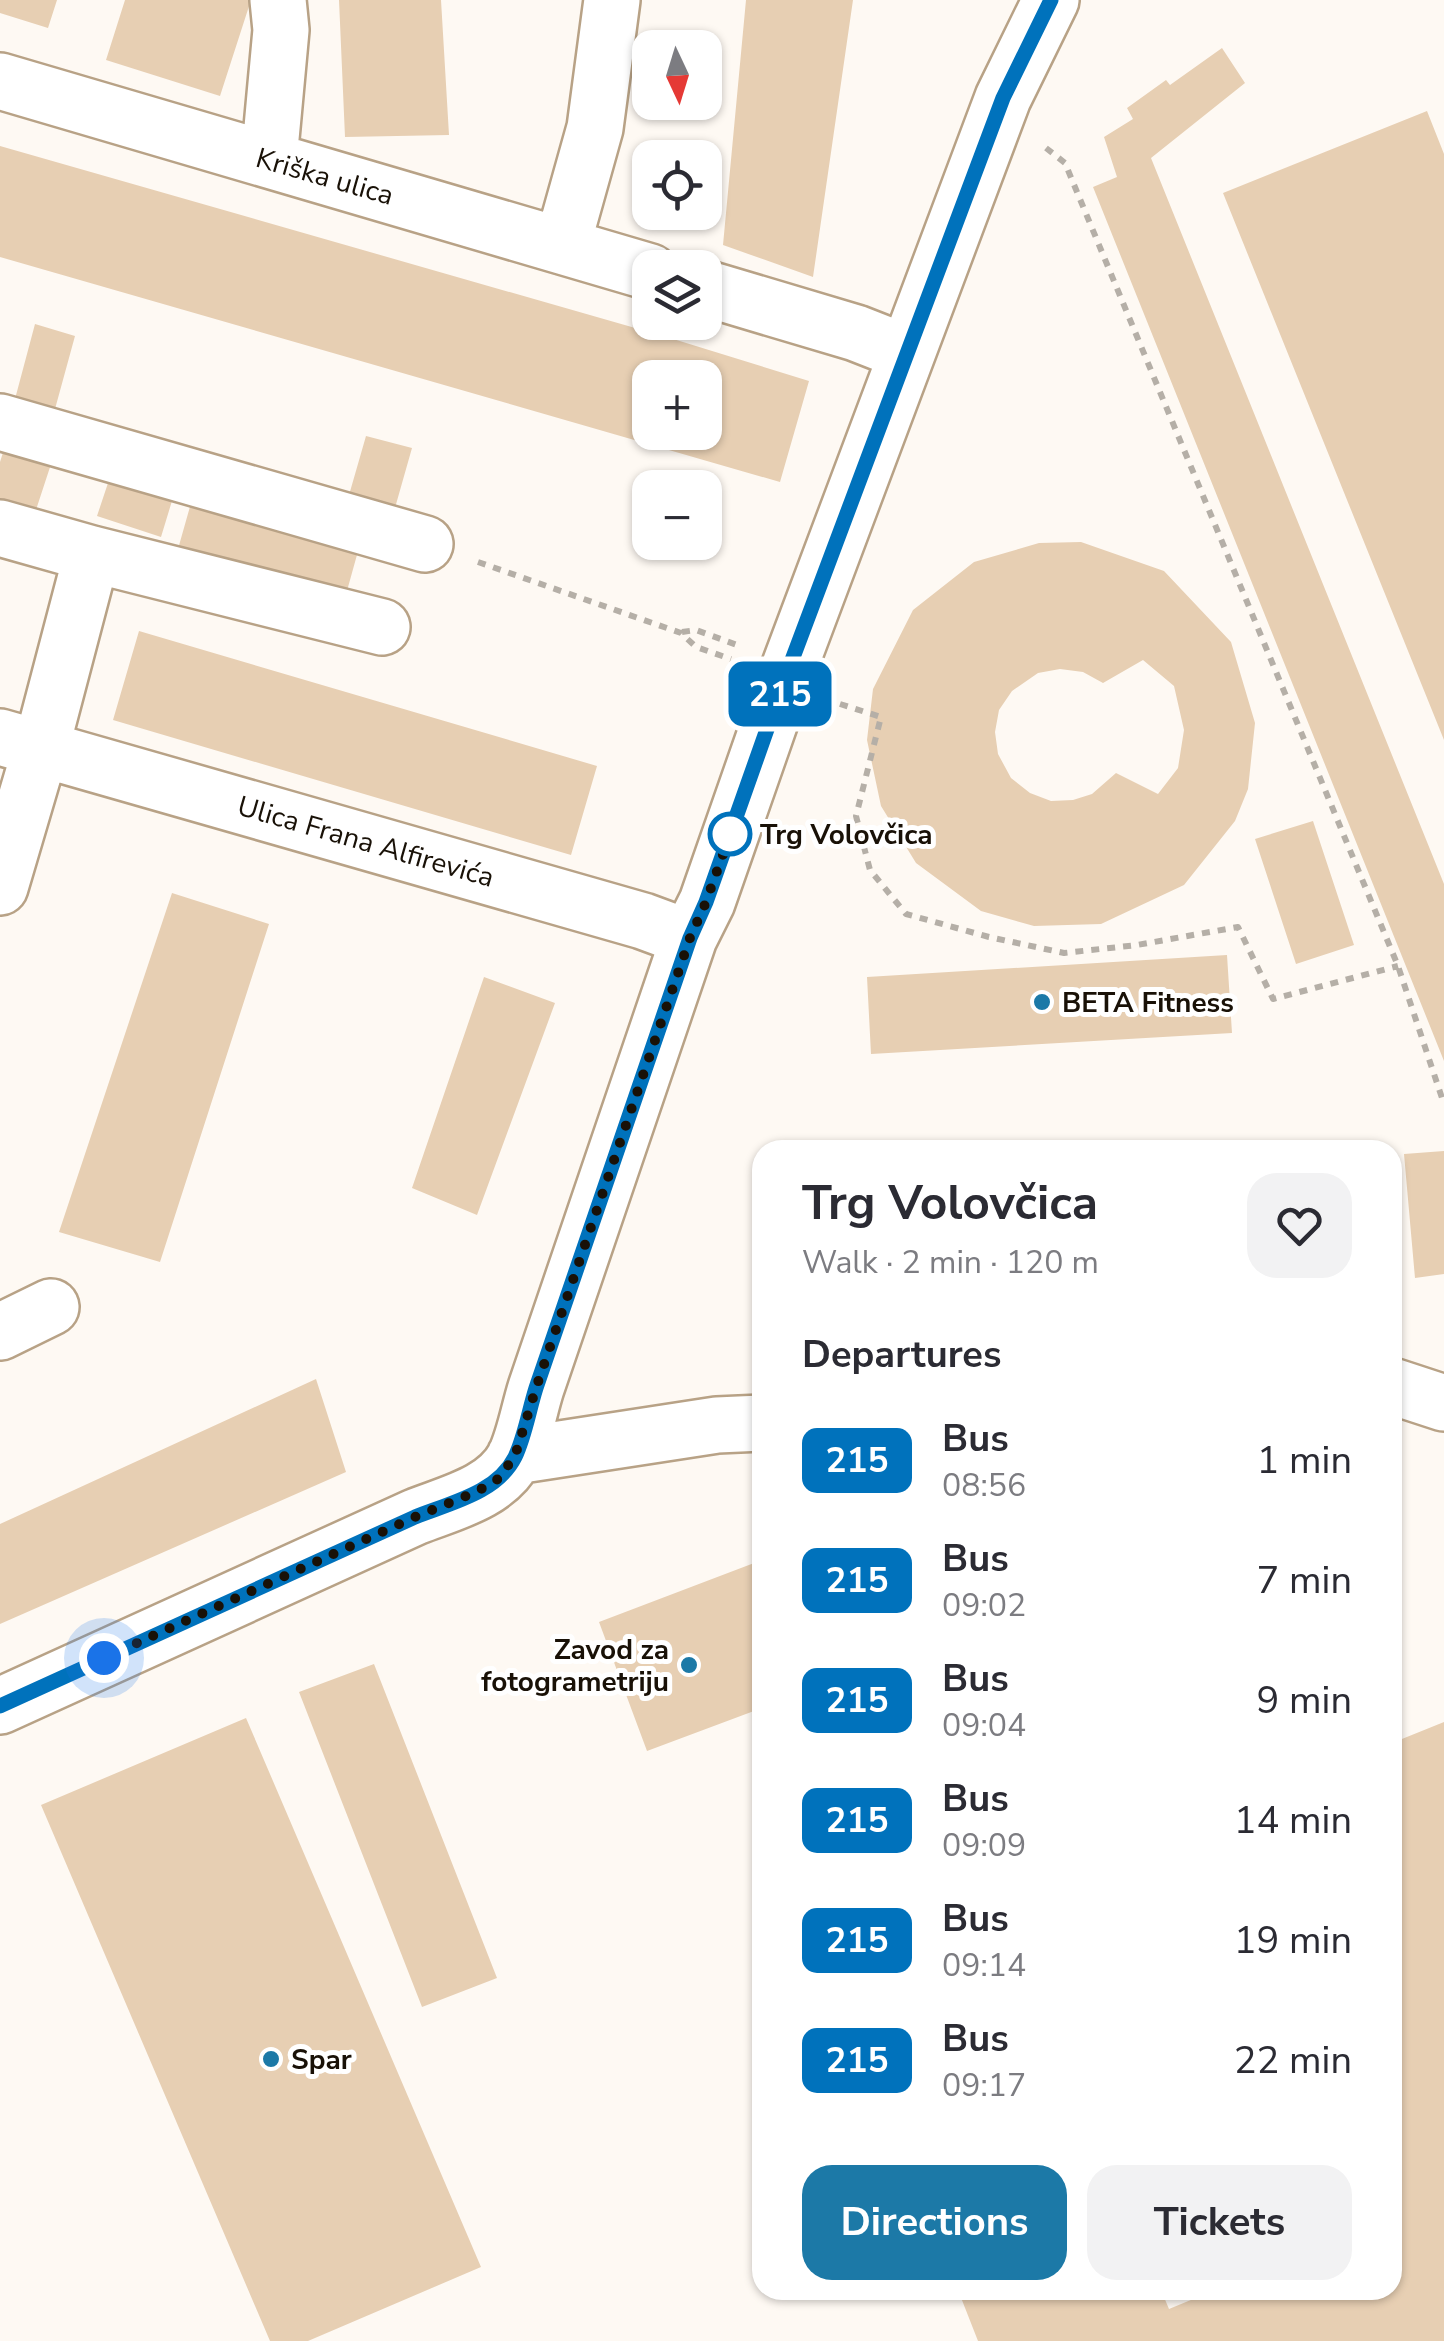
<!DOCTYPE html>
<meta charset="utf-8">
<style>
:root{--surface:#fff;--page:#f2f2f3;--text:#2b2b33;--muted:#7c7c81;--accent:#1c79a7}
body{margin:0;font-family:"Nunito Sans",sans-serif;background:var(--page);color:var(--text);height:100vh;display:flex;flex-direction:column;font-size:38px;white-space:nowrap}
*{box-sizing:border-box;margin:0}
p{font-size:32px;color:var(--muted)}
.icon{flex:none;width:55px;height:55px;fill:none;stroke:currentColor;stroke-width:2;stroke-linecap:round;stroke-linejoin:round}
.map{position:relative;flex:1;overflow:hidden}
.panel{position:absolute;left:752px;top:1140px;width:650px;height:1160px;display:flex;flex-direction:column;background:var(--surface);border-radius:30px;box-shadow:0 2px 8px #0004}
.panel>*{flex:none}
.badge{padding:0 20px;border-radius:15px;font-size:35px;line-height:65px}
.needle{width:65px;rotate:176deg}
.tools{position:absolute;left:632px;top:30px;display:grid;gap:20px}
.tools a{display:grid;place-items:center;width:90px;height:90px;border-radius:20px;background:var(--surface);box-shadow:0 2px 8px #0004;font-size:50px}
.you{position:absolute;width:50px;height:50px;margin:-25px;border:8px solid #fff;border-radius:50%;background:#1a73e8;box-shadow:0 0 0 15px #1a73e833}
.map>.badge{position:absolute;translate:-50% -50%;box-shadow:0 0 0 5px #fff}
h2{padding:0 50px;font-size:38px;line-height:90px}
.round{display:grid;place-items:center;flex:none;width:105px;height:105px;border-radius:30px;background:var(--page)}
.head{display:flex;align-items:center;justify-content:space-between;height:170px;padding:0 50px}
h1{font-size:48px;font-weight:700;line-height:75px}
.cta{display:flex;gap:20px;margin-top:auto;padding:20px 50px}
.cta a{flex:1;height:115px;border-radius:30px;background:var(--accent);color:#fff;font-size:40px;font-weight:700;line-height:115px;text-align:center}
.cta a+a{background:var(--page);color:var(--text)}
ul{padding:0;list-style:none}
li{display:flex;align-items:center;gap:30px;height:120px;padding:0 50px}
li div{flex:1}
li b{display:block;font-size:38px}
li em{font-style:normal}
li .badge{min-width:110px;font-weight:700;text-align:center}
.map>svg:first-child{display:block}
.building{fill:#e7cfb3;fill-rule:evenodd}
.lines{fill:none;stroke-linecap:round;stroke-linejoin:round}
.minor-casing{stroke:#b8a286;stroke-width:60}
.path{stroke:#b5afa7;stroke-width:6;stroke-dasharray:8 8;stroke-linecap:butt}
.minor{stroke:#fff;stroke-width:55}
.line-casing{stroke:#fff;stroke-width:22}
.line{stroke:#0072bc;stroke-width:15}
.walk{stroke:#191107;stroke-width:10;stroke-dasharray:0 18}
.stop-dot{fill:#fff;stroke:#0072bc;stroke-width:5}
.poi-dot{fill:#1c79a7;stroke:#fff;stroke-width:4}
.labels{text-anchor:middle;stroke-width:10;stroke-linejoin:round;paint-order:stroke}
.street-label{font-size:28px;fill:#191107;stroke:#fff}
.stop-label{font-size:28px;font-weight:bold;fill:#191107;stroke:#fff;text-anchor:start}
.poi-label{font-size:28px;font-weight:bold;fill:#191107;stroke:#fff;text-anchor:start}
</style>
<div class="map">
<svg width="1444" height="2341" viewBox="0 0 1444 2341">
<rect width="100%" height="100%" fill="#fef9f3"/>
<path class="building" d="M0,0h57l-9,28 -48,-15z
M125,0h126l-31,96 -114,-36z
M339,0h102l8,135 -104,2z
M746,0h107l-40,277 -90,-32z
M1222,48l23,35 -94,75 293,726v177l-351,-874 24,-10 -13,-40 29,-18 -6,-11 39,-28 4,5z
M1427,111l17,43v586l-221,-547z
M0,146l670,192 139,43 -29,101 -780,-225zM650,378h55v54h-55z
M35,324l40,12 -20,73 -40,-10z
M366,436l46,12 -21,74 -46,-13z
M6,443l47,15 -19,58 -34,-10v-44z
M112,471l63,20 -14,46 -64,-21z
M193,496l167,48 -15,54 -167,-49z
M1081,542l83,29 67,71 24,81 -7,66 -13,32 -51,64 -83,39 -67,2 -53,-15 -65,-48 -35,-57 -14,-66 6,-51 40,-79 61,-48 65,-19zM1143,660l31,26 10,44 -6,38 -20,26 -42,-21 -24,21 -19,6 -22,1 -21,-8 -19,-15 -13,-24 -3,-22 4,-22 13,-19 26,-18 22,-4 23,3 20,11z
M139,631l458,135 -26,89 -458,-135z
M1313,821l41,124 -58,19 -41,-125z
M172,893l97,31 -109,338 -101,-30z
M1227,955l5,78 -361,21 -4,-77z
M484,977l71,26 -78,212 -65,-27z
M1444,1151v123l-29,4 -11,-124z
M316,1379l30,93 -346,152v-100z
M762,1560v148l-115,43 -48,-129z
M374,1664l123,314 -75,29 -123,-315z
M246,1718l235,549 -173,74h-38l-229,-536z
M1444,1722v619h-466l-20,-51h203l8,19 46,-19h177v-547z"/>
<g class="lines">
<g class="minor-casing">
<path id="minor" d="M0,81l650,191
M269,160l12,-130 -3,-30
M562,246l33,-118 17,-128
M705,288l151,45 51,20
M0,422l425,122
M0,528l92,26 290,73
M0,737l643,184 46,17
M0,887l41,-139 51,-194
M0,1332l51,-25
M1392,1386l52,17
M515,1456l202,-31 45,-2
M0,1706l415,-189c35,-14 81,-24 100,-60 10,-21 14,-47 21,-69l153,-450 18,-36 76,-218 220,-586 48,-98"/>
</g>
<path class="path" d="M1046,148l19,15 333,803 46,138
M478,562l203,71 15,14 35,12
M682,632l14,-2 41,15
M840,704l41,13 -25,99 14,54 36,44 83,23 75,16 73,-8 101,-18 35,72 125,-33"/>
<use href="#minor" class="minor"/>
</g>
<g class="lines">
<g class="line-casing">
<path id="line" d="M0,1706l415,-189c35,-14 82,-24 100,-60 10,-21 14,-47 21,-69l154,-450 16,-36 77,-218 220,-586 48,-98"/>
</g>
<use href="#line" class="line"/>
<path class="walk" d="M104,1658l311,-141 61,-25 22,-13 17,-23 21,-68 154,-450 16,-36 26,-73 -2,5"/>
</g>
<circle class="stop-dot" cx="730" cy="834" r="20"/>
<g class="poi-dot">
<circle cx="1042" cy="1002" r="10"/>
<circle cx="689" cy="1665" r="10"/>
<circle cx="271" cy="2059" r="10"/>
</g>
<g class="labels">
<g class="street-label">
<text transform="translate(325 176) rotate(16)" y="10">Kriška ulica</text>
<text transform="translate(366 841) rotate(16)" y="10">Ulica Frana Alfirevića</text>
</g>
<g class="stop-label">
<text x="760" y="844">Trg Volovčica</text>
</g>
<g class="poi-label">
<text x="1062" y="1012">BETA Fitness</text>
<text x="669" y="1659" text-anchor="end">Zavod za<tspan x="669" dy="32">fotogrametriju</tspan></text>
<text x="291" y="2069">Spar</text>
</g>
</g>
</svg>
<div class="tools">
<a><svg class="needle" viewBox="-14 -14 28 28"><path d="M0-13l5 13h-10z" fill="#e53935"/><path d="M0 13l5-13h-10z" fill="#7c7c81"/></svg></a>
<a><svg class="icon" aria-label="locate" viewBox="0 0 24 24"><circle cx="12" cy="12" r="6"/><path d="M12 2v4M12 18v4M2 12h4M18 12h4"/></svg></a>
<a><svg class="icon" aria-label="layers" viewBox="0 0 24 24"><path d="M12 4l9 5-9 5-9-5zM3 14l9 5 9-5"/></svg></a>
<a>+</a>
<a>−</a>
</div>
<div class="you" style="left:104px;top:1658px"></div>
<b class="badge" style="left:780px;top:694px;background:#0072bc;color:#fff">215</b>
<section class="panel">
<div class="head"><div><h1>Trg Volovčica</h1><p>Walk · 2 min · 120 m</p></div><a class="round"><svg class="icon" aria-label="heart" viewBox="0 0 24 24"><path d="M12 20l-8-8c-3-5 5-10 8-4 3-6 11-1 8 4z"/></svg></a></div>
<h2>Departures</h2>
<ul>
<li><span class="badge" style="background:#0072bc;color:#fff">215</span><div><b>Bus</b><p>08:56</p></div><em>1 min</em></li>
<li><span class="badge" style="background:#0072bc;color:#fff">215</span><div><b>Bus</b><p>09:02</p></div><em>7 min</em></li>
<li><span class="badge" style="background:#0072bc;color:#fff">215</span><div><b>Bus</b><p>09:04</p></div><em>9 min</em></li>
<li><span class="badge" style="background:#0072bc;color:#fff">215</span><div><b>Bus</b><p>09:09</p></div><em>14 min</em></li>
<li><span class="badge" style="background:#0072bc;color:#fff">215</span><div><b>Bus</b><p>09:14</p></div><em>19 min</em></li>
<li><span class="badge" style="background:#0072bc;color:#fff">215</span><div><b>Bus</b><p>09:17</p></div><em>22 min</em></li>
</ul>
<div class="cta"><a>Directions</a><a>Tickets</a></div>
</section>
</div>
